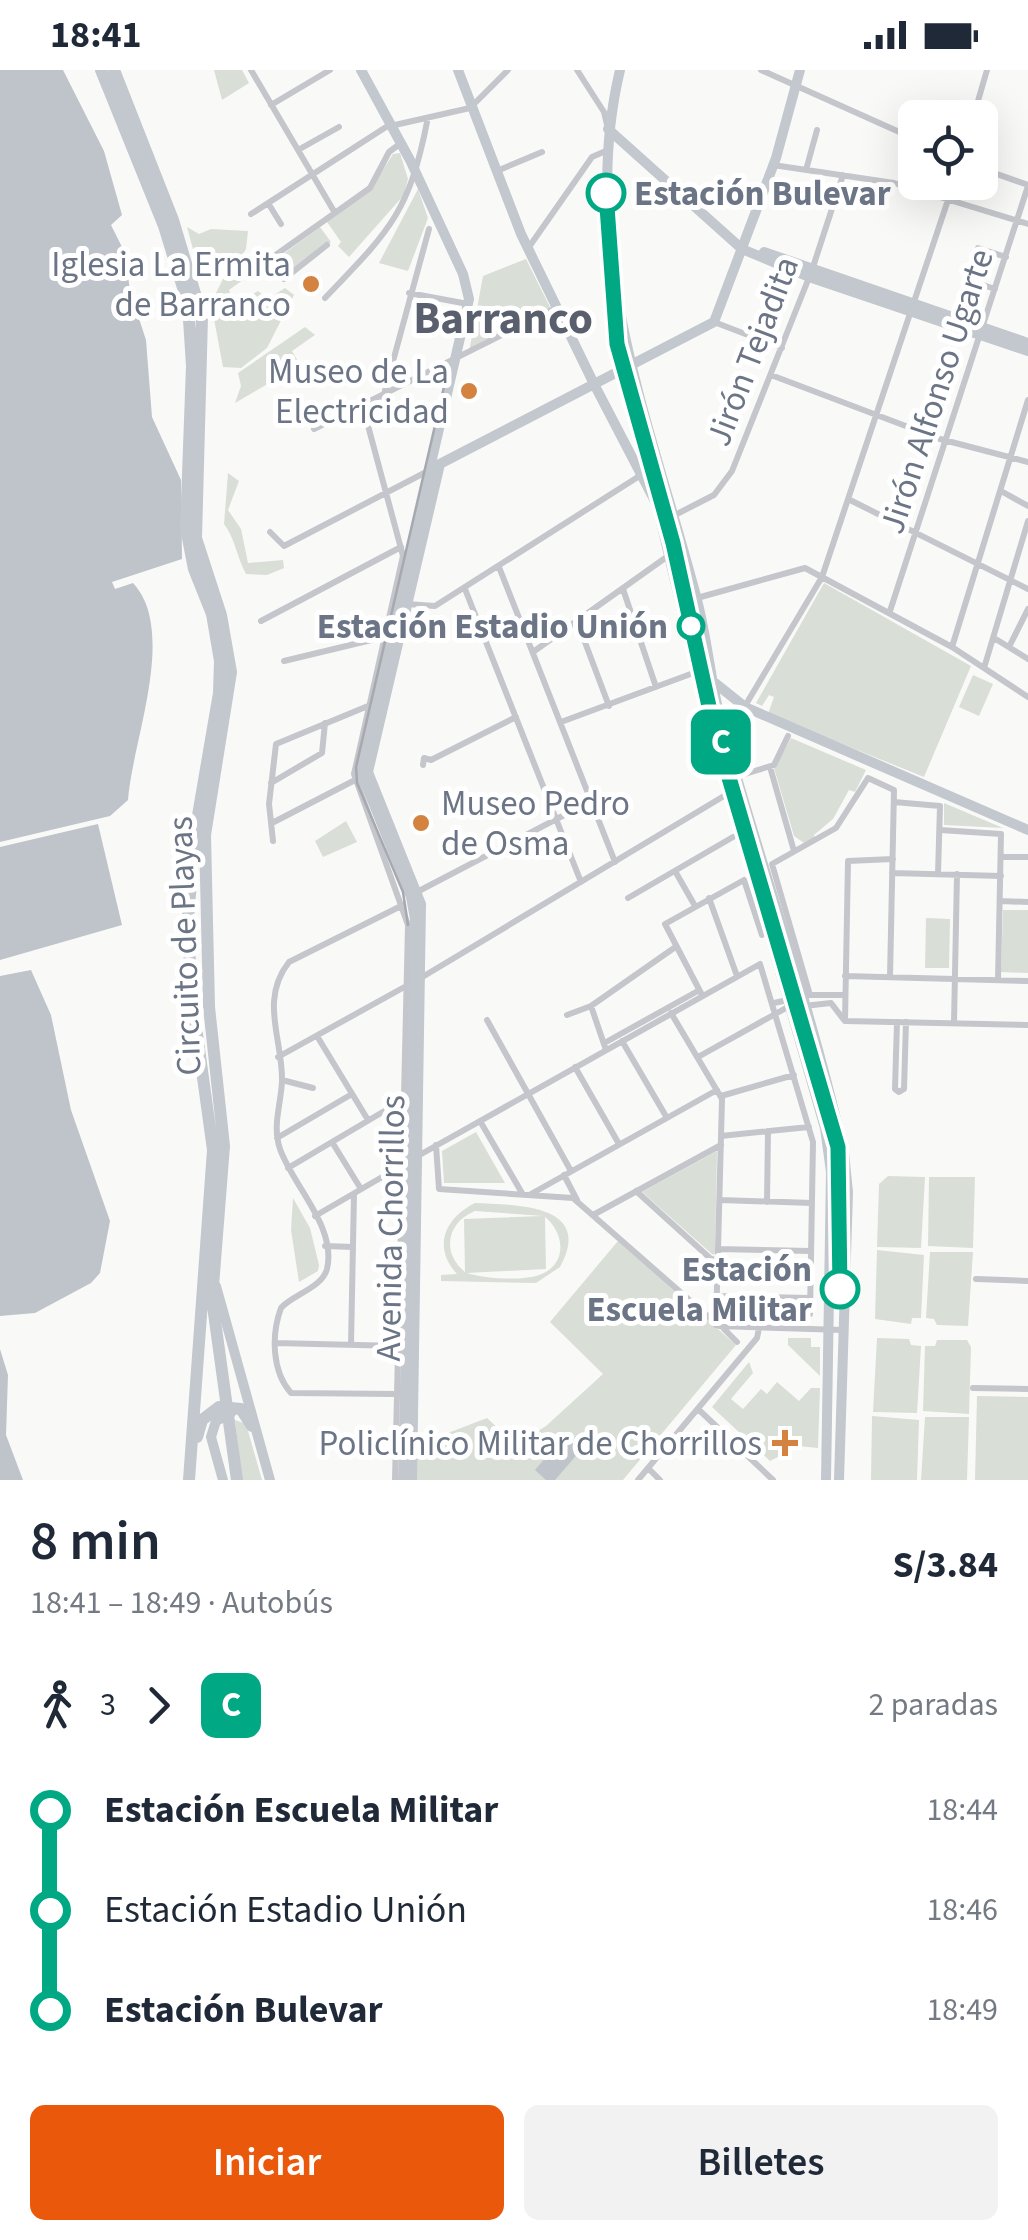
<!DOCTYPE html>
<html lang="es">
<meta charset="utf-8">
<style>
:root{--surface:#fff;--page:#f2f2f3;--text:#1f2937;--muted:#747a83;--accent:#ea580c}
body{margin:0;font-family:"Source Sans 3",sans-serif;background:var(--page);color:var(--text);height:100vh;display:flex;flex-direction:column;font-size:38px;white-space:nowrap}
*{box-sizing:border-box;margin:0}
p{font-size:32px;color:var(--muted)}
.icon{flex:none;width:55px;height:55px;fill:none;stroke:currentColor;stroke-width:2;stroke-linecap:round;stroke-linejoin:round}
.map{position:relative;height:1410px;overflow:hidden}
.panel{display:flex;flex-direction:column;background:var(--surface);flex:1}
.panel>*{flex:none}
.badge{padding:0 20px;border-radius:15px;font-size:35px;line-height:65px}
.controls{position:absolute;left:898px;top:30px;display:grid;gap:20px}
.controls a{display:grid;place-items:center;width:100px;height:100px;border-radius:15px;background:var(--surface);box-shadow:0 10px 40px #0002;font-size:50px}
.map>.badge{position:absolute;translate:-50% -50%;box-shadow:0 0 0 5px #fff}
.legs{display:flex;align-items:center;gap:15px;height:110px;padding:0 30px;font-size:32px}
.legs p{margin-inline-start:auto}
.head{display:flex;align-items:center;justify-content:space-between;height:170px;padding:0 30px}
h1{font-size:55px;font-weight:600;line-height:75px}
.primary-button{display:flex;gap:20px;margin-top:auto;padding:20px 30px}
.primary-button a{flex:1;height:115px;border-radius:15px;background:var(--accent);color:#fff;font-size:40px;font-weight:600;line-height:115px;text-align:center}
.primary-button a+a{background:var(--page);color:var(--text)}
ul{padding:0 30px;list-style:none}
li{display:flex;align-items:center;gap:35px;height:100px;font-size:38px}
li i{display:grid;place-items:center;width:15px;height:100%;margin:0 12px;background:currentColor}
li i::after{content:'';width:25px;height:25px;margin:-12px;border:8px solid;border-radius:50%;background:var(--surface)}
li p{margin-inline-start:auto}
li:first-child i{background:linear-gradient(#0000 50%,currentColor 0)}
li:last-child i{background:linear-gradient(currentColor 50%,#0000 0)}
.status{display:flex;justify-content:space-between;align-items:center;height:70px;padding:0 50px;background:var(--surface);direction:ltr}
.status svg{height:28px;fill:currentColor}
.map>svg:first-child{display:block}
.green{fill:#d9ded7;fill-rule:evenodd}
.water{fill:#bec4ca}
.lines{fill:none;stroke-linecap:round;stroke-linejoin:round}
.street{stroke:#c4c6cb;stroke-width:6}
.secondary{stroke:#c3c7ce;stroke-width:10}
.primary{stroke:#c3c7ce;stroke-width:10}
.highway{stroke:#c3c7ce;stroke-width:12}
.tram{stroke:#a6a9b0;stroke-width:2.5}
.line-1-casing{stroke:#fff;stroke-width:22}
.line-1{stroke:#00a884;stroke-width:15}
.stop-1-dot{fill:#fff;stroke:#00a884;stroke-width:5}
.poi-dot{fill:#d3823f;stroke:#fff;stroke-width:4}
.labels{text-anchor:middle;stroke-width:10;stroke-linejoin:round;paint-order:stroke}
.stop-label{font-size:35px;font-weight:bold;fill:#6c7586;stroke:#fff;text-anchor:end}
.poi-label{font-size:35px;fill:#6c7586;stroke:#fff;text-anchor:end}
.street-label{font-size:35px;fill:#6c7586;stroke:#fff}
.district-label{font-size:45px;font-weight:bold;fill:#595f6c;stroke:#fff}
</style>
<div class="status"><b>18:41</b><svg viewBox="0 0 49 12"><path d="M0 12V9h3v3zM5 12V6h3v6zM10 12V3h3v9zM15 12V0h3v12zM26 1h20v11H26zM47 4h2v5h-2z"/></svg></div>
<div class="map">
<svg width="1028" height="1410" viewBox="0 0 1028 1410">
<rect width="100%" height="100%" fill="#f9faf8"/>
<path class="green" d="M214,0h28l7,13 -27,17z
M400,83l8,26 -4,16 -55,62 -11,-11 3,-4 -14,-20 52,-46 14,-22z
M418,119l10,29 -20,53 -29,-8z
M187,157l12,7 12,-5 37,2 -2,18 -13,21 4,3 14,-7 7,3 -29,21 6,15 23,-14 10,8 17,-11 9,7 -27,53 -26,20 -18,-1 -12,-64 18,-36 -20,-14 -12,11z
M320,157l11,15 -46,35 -11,-16z
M526,189l25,50 -82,43 14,-76z
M305,257l10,8 -23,16 8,14 -65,38 6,-17 -3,-13z
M228,403l11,8 -11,29 13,19 7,34 35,-3 1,8 -17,7 -21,-1c-9,-16 -11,-36 -22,-50z
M824,513l147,83 -47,111 -156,-63 6,-17 -5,-2 -7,11 -6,-3z
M973,605l20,9 -14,32 -20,-9z
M791,668l75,32 -11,22 -6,-2 -16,29 -19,16 1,5 -11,3 -10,-7 -20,-68z
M944,733l59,25 -59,-3z
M346,751l11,21 -34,15 -8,-16z
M1003,840h25v63l-27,-1z
M926,848l24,1 -1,49h-24z
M476,1062l29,51h-61l-2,-32z
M717,1081l-2,102 -2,2 -71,-63z
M888,1106l37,1 -4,71 -44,-1 2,-63z
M929,1107h46l-2,71 -45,-2z
M293,1128l17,30 9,37 -1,6 -19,11 -8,-52z
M475,1133c39,2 120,0 85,64l-24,16 -95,-2v-6l16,-1c-25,-27 -12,-56 18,-71zM475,1141l68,5 -79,3 1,53c-24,-19 -18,-50 10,-61zM545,1147c20,16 23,48 -6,58 -18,6 -54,4 -72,-2l79,-4z
M618,1171l118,104 -113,135h-209v-34l73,-28 29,27 30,-19 57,-52 -53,-52z
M877,1180l47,5 -3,63h-9l-1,6 -36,-5z
M930,1182h43l-5,74 -31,-1 -3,-6 -8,-1z
M788,1268h23v9h9v29l-32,-31z
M877,1268l32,1 2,6 10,1 -4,67 -44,-1z
M937,1270h30l4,7 -2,67 -46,-3 2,-65h10z
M749,1292l4,11 -22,26 12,10 18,-20 6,5 10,-12 22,19 12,-13h9l-2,60 -19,-2 -29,15 -58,-54z
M977,1326l51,1v83h-53z
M872,1346l47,4 -2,60h-46z
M925,1347h44l-2,63h-46z
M235,1350l11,4 16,56h-20z"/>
<path class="water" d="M0,0h63l41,81 18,64 -11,10 14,28 5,38 16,49 6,77 29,63 1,79 -70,23 3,7 18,-6c45,48 -1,159 -5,217l-18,16 -110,26z
M98,754l24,101 -122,35v-113z
M31,900l20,45 20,95 39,111 -10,52 -9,10 -56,30 -35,3v-340z
M0,1279l8,26 -2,60 17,45h-23z
M564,1366l17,14 -26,30h-9l-11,-10z"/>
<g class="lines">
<path class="street" d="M251,0l84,143
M577,0l27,42 4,17
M761,0l154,69
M271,35l59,-35
M973,48l14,-48
M298,80l41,-23
M773,95l121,18 134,41
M980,98l48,17
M806,100l11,-40
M497,101l45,-19
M268,133l13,21
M251,144l135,-87 84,-19 38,-38
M327,175l-43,34 -14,-20 100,-71 19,-36 12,-9
M529,177l63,-90 16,-7
M978,178l28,9
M965,209l30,10
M409,223l59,11
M325,228c63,-66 84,-84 102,-176
M714,252l68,26
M771,305l169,64 88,23
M383,328l46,-169
M363,337l40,149 -49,218 54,151 -13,555
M314,359l242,-121
M1001,421l27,15
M848,429l180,90
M673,446l41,-21 18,-24 80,-201 31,-95
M270,462l14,14 144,-75
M499,497l116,295
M465,519l116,293
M623,519l33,98
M697,528l108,-30 147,79 76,50
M407,534l28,2 206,-131
M890,541l138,-425
M261,551l140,-74
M577,551l32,85
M994,568l34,21
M952,577l76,-247
M1009,577l19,-38
M533,582l135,-96
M284,591l104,-25
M984,598l44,-147
M745,636l77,-129 132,-395
M561,652l135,-50
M423,695l1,-7 7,2 85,-43
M770,697l24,84
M745,704l29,-9 14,-29
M271,713l51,-30 3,-30
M894,732l46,4 -2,68
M272,753l85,-44
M940,760l61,4 -3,146
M273,771l-4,-37 7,-60 92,-38
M1001,787h27
M675,801l20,35
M892,803l109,3
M415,823l176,-92
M628,828l105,-61
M709,828l28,78
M1000,831l28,1
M845,906l183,5
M419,909l310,-186
M702,925l-37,-71 79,-44 18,55
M810,925l-38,-131 64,-36 32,-50 26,12 -4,187
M774,933l36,-8h35
M591,936l15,44
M671,943l51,86 -6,226
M567,945l24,-9 83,-58
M487,950l84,151
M845,951l3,-160 45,-2
M845,951l183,4
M897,952l-2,67 4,3 5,-3 2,-67
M954,953l3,-149
M317,966l51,84
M608,971l88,-49
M622,971l45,77
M278,987l130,-72
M698,987l88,-49 45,-5 13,17
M575,997l44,77
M282,1010l31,8
M721,1026l73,-21
M480,1051l42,72
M721,1066l88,-9
M277,1068l75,-44
M332,1072l29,47
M436,1075l3,44 134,9 146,128 124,4
M416,1087l344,-193 53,178 -3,172
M288,1098l115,-68
M564,1105l13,25
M636,1121l75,68 7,1
M531,1124l186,-104
M720,1130l92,3
M767,1132l1,-71
M593,1145l128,-70
M315,1146l86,-50
M325,1176l28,1
M718,1179l93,2
M976,1209l52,2
M717,1226l93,2
M723,1258l14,14
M275,1273l124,3
M351,1275l3,-151
M973,1318l55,1
M396,1324l-105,-1c-19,-21 -20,-58 -10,-85 11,-13 41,-20 46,-39 10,-42 -34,-83 -47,-120 -8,-24 1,-44 2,-68 1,-41 -23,-81 7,-119l114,-57
M698,1339l75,71
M648,1398l12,12
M638,1410l119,-142 2,-10"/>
<path class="secondary" d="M361,0l49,90 53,114 6,25 -109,471 51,127 4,22 -12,561
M458,0l63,164 73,150
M608,59l134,120 67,28 219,74
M764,182l264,91
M434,397l280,-145 62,-164 24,-88
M745,637l283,123
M412,1410l9,-576 -53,-132 72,-308"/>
<path class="primary" d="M620,0c-43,180 31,355 76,526 12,44 15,91 27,134 40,141 89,281 121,423l4,39 -9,288
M594,314l63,121 53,223 115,400 6,44 -5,308
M715,613l30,24
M216,1216l54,194
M223,1410l-12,-43 5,-16 15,-8"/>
<path class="highway" d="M101,0l63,156 24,78 4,62 -6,162 8,41 18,45 8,47 -1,32 -23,134 -8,90 3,74 22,159 -24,330
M114,0l59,150 29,97 -6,221 25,77 10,57 -26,163 4,172 15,139 -12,153 25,181
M197,1367l5,-17 17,-13 22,2 11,17"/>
<path class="tram" d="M408,855l-5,-33 -46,-109 -1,-16 93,-402"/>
</g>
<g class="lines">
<g class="line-1-casing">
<path id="line-1" d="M606,123l11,151 56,199 39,177 126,427 2,142"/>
</g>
<use href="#line-1" class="line-1"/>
</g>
<g class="stop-1-dot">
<circle cx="606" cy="123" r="18"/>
<circle cx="691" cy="556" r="12"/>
<circle cx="840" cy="1219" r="18"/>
</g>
<g class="poi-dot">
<circle cx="311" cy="214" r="10"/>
<circle cx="469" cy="321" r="10"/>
<circle cx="421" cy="753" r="10"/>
<path d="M780 1358h10v10h10v10h-10v10h-10v-10h-10v-10h10z"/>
</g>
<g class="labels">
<g class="stop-label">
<text x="634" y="135" text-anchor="start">Estación Bulevar</text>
<text x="668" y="568">Estación Estadio Unión</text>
<text x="812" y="1211">Estación<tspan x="812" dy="40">Escuela Militar</tspan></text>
</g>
<g class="poi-label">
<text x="291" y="206">Iglesia La Ermita<tspan x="291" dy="40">de Barranco</tspan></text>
<text x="449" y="313">Museo de La<tspan x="449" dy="40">Electricidad</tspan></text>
<text x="441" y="745" text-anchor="start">Museo Pedro<tspan x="441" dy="40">de Osma</tspan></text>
<text x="762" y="1385">Policlínico Militar de Chorrillos</text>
</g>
<g class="street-label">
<text transform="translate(752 281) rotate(-69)" y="12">Jirón Tejadita</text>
<text transform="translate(936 321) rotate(-72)" y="12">Jirón Alfonso Ugarte</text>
<text transform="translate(184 876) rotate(-92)" y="12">Circuito de Playas</text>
<text transform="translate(390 1158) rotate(-89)" y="12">Avenida Chorrillos</text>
</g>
<g class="district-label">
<text x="503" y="263">Barranco</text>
</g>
</g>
</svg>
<div class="controls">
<a><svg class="icon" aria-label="locate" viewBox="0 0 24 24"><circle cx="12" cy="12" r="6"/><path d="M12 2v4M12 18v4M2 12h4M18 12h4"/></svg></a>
</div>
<b class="badge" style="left:721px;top:672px;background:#00a884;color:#fff">C</b>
</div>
<section class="panel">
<div class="head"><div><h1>8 min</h1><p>18:41 – 18:49 · Autobús</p></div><b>S/3.84</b></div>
<div class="legs"><svg class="icon" aria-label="walk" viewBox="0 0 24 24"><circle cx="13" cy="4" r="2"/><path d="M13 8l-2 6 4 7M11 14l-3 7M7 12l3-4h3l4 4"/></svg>3<svg class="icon" aria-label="forward" viewBox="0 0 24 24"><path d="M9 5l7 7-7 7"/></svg><b class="badge" style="background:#00a884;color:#fff">C</b><p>2 paradas</p></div>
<ul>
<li><i style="color:#00a884"></i><b>Estación Escuela Militar</b><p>18:44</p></li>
<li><i style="color:#00a884"></i><span>Estación Estadio Unión</span><p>18:46</p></li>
<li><i style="color:#00a884"></i><b>Estación Bulevar</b><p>18:49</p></li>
</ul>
<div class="primary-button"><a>Iniciar</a><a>Billetes</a></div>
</section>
